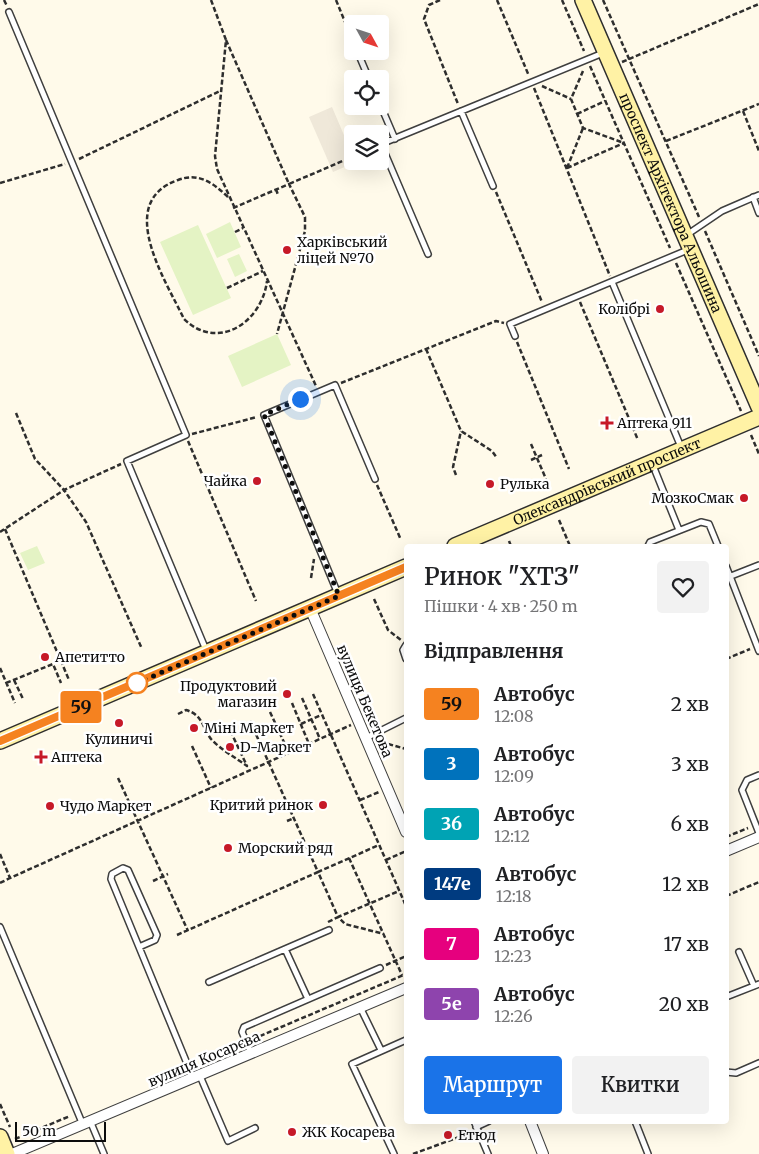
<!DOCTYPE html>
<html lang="uk">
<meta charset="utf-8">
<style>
:root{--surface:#fff;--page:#f2f2f2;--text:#202124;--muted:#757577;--accent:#1a73e8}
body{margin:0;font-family:Merriweather,serif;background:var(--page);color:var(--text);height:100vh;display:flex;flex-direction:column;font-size:19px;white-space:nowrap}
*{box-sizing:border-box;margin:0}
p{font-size:16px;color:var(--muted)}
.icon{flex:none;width:28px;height:28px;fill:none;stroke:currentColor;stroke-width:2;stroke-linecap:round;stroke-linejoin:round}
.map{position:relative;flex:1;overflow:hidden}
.drawer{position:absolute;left:404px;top:544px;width:325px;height:580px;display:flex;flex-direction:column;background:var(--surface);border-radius:5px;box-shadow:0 5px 20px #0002}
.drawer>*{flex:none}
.badge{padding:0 10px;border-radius:4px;font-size:18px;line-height:32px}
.needle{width:32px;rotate:130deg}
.tools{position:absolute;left:344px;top:15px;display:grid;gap:10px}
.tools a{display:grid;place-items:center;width:45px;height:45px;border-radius:5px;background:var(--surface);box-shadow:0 5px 20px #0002;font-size:25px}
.scale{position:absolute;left:15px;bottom:12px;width:91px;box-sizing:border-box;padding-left:5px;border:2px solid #0c0c0c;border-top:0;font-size:14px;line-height:18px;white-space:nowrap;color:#0c0c0c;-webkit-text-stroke:4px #fff;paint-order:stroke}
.you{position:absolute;width:25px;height:25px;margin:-12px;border:4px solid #fff;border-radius:50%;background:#1a73e8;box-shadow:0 0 0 8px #1a73e833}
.map>.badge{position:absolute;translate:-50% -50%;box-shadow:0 0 0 2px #fff}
h2{padding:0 20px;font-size:19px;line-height:45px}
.round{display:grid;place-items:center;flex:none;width:52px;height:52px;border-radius:5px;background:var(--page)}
.headline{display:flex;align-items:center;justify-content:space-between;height:85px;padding:0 20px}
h1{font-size:24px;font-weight:600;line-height:38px}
.cta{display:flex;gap:10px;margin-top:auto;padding:10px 20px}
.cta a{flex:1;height:58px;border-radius:5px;background:var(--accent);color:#fff;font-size:20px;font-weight:600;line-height:58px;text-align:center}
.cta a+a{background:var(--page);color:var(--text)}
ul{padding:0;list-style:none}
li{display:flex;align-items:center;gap:15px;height:60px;padding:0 20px}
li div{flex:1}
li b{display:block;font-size:19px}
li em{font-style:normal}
li .badge{min-width:55px;font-weight:700;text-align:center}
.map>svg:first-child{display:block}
.pitch{fill:#e4f3c4}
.plaza{fill:#efe8d9}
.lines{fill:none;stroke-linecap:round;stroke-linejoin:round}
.lane-casing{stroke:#3f3f3f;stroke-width:8}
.street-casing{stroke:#3f3f3f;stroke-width:12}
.secondary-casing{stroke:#2e2e2e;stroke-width:18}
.path{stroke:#2e2e2e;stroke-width:2.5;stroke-dasharray:5 2.5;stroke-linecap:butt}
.lane{stroke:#fff;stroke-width:5}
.street{stroke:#fff;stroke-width:10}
.secondary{stroke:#fff2a5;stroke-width:15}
.line-casing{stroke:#fff;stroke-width:11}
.line{stroke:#f58220;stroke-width:8}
.walk{stroke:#0c0c0c;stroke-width:5;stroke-dasharray:0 9}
.poi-dot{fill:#c61928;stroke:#fff;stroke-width:2}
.stop-dot{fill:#fff;stroke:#f58220;stroke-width:2.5}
.labels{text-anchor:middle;stroke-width:5;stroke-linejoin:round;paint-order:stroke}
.street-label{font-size:14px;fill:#0c0c0c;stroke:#fff}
.poi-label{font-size:14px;fill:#0c0c0c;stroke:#fff;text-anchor:start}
</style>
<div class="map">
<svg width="759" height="1154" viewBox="0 0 759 1154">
<rect width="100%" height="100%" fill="#fffaea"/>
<path class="pitch" d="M230,222l11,25 -24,11 -11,-24z
M198,225l33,73 -38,17 -33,-73z
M239,254l8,17 -12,6 -8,-18z
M277,334l14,31 -49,22 -14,-31z
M37,546l8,17 -17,7 -8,-17z"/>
<path class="plaza" d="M332,107l20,47v7l4,1 -23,10 -24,-55z"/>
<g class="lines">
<g class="lane-casing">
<path id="lane" d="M9,12l177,423 -59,26 79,189
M358,53l11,26
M380,104l15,35
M461,111l32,75
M753,197l6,16
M688,234l34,-23 37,-16
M428,254l-47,-110 222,-91
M612,282l69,165
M515,336l-5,-12 180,-75
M652,463l27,67
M648,546l2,-4 51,-20 8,2 9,22
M726,566l33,85
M729,574l2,2 28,-11
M338,594l-74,-179 71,-30 40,94
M406,645l-3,5 3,9
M366,738l40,-20
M759,775l-12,5 -5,10 17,43
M0,927l83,198
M139,947l16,-7 2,-5 -29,-65 -5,-2 -11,6 -1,5 82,199
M739,952l15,34
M209,982l76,-33
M726,997l33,-13
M308,999l-23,-50 44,-19
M360,1007l21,43
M251,1053l-9,-21 2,-5 136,-59
M726,1072l10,1 23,-10
M200,1076l28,65 27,-13
M474,1121l14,33
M635,1121l13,33
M91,1123l13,31
M476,1127l13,-6
M394,1154l-42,-90 54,-24"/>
</g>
<g class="street-casing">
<path id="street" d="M310,608l96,224
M726,851l33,-14
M530,1121l13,33
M12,1154l394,-166"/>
</g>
<g class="secondary-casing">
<g id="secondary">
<path id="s1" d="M583,0l176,407"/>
<path id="s2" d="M455,546l304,-129"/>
<path d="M0,741l406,-174"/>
<path d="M0,1137l7,17"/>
</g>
</g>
<path class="path" d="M4,0l3,6
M211,0l15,40 -11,116 2,13 99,217
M336,0l16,39
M440,0l-11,5 -5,14 34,85
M497,0l32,76
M562,0l22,51
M603,0l96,217
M226,40l63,144 63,-27
M622,62l137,-58
M590,66l80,182
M583,71l-12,28 12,29 41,15
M542,86l29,13
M534,88l76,188
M743,111l16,40
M577,114l28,-13
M666,141l93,-37
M79,159l141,-68
M567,168l57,-25
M567,168l16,-40
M0,183l65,-19
M276,189l2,6
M496,192l46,110
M228,197c-15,-14 -29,-25 -50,-17 -64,22 -12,101 6,139 34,33 78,3 83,-38
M233,208l56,-24 16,33v14l-28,103
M705,231l54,125
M235,232l8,-4
M676,263l65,148
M227,288l36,-17
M580,302l58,138
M517,342l52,127
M426,349l35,82 31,20 5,7
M341,383l155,-62 8,2
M16,413l19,46 29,31 22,32 56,127
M192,434l65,-17
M751,435l8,19
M188,441l68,160
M531,444l15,35
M531,460l11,-5
M456,475l-3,-8 8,-36
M377,485l24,55
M559,520l11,26
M5,529l64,151
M0,532l64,-42 57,-26
M509,541l2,5
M311,578l3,-19
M374,599l14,31 13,10
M726,659l24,-10
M0,668l15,35
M14,680l9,19
M6,683l47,-19 8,19
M313,694l93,212
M302,698l18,41
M292,703l17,41
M270,712l19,41
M178,714l8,-4c17,5 16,17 25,29 9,10 25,19 36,27l-17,-36
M250,721l68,151 61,-27
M301,724l20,-9
M381,742l25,7
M192,746l19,42
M118,778l70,153
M360,800l19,-8
M287,821l7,-3
M726,837l22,-9
M0,854l10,24 341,-153
M349,858l53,117
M386,860l20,-9
M153,881l15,-7
M0,883l10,-5
M726,896l33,-14
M328,922l10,-5 7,7 39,10
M177,935l141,-63 20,45 61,-26
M386,965l20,-9
M253,1039l153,-65
M225,1051l13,-6
M0,1104l10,23
M15,1139l55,-23
M413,1154l57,-21"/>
<use href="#lane" class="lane"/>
<use href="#street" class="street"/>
<use href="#secondary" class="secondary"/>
</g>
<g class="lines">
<g class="line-casing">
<path id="line" d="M0,741l406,-174"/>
</g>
<use href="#line" class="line"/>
<path class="walk" d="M137,683l202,-87 -75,-181 36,-16"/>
</g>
<g class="poi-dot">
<circle cx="287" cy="250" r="5"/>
<circle cx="660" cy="309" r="5"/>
<path d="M604.5 415.5h5v5h5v5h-5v5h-5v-5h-5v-5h5z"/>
<circle cx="257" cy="481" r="5"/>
<circle cx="490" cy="484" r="5"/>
<circle cx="744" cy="498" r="5"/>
<circle cx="45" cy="657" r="5"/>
<circle cx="287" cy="694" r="5"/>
<circle cx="119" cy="723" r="5"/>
<circle cx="194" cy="728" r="5"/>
<circle cx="230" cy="747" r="5"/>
<path d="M38.5 749.5h5v5h5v5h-5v5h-5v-5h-5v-5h5z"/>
<circle cx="323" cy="805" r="5"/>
<circle cx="50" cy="806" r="5"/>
<circle cx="228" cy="848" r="5"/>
<circle cx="292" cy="1132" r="5"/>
<circle cx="448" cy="1135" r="5"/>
</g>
<circle class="stop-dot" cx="137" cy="683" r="10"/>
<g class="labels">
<g class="street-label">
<text dy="5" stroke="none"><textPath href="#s1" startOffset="221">проспект Архітектора Альошина</textPath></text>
<text dy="5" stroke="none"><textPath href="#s2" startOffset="165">Олександрівський проспект</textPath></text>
<text transform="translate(365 701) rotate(67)" y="5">вулиця Бекетова</text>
<text transform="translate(204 1059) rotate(-23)" y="5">вулиця Косарєва</text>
</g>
<g class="poi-label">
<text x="297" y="247">Харківський<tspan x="297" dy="16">ліцей №70</tspan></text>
<text x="650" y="314" text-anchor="end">Колібрі</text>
<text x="617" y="428">Аптека 911</text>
<text x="247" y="486" text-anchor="end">Чайка</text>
<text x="500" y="489">Рулька</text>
<text x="734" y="503" text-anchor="end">МозкоСмак</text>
<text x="55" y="662">Апетитто</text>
<text x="277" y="691" text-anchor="end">Продуктовий<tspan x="277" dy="16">магазин</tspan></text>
<text x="204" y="733">Міні Маркет</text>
<text x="119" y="744" text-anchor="middle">Кулиничі</text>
<text x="240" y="752">D-Mаркет</text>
<text x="51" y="762">Аптека</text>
<text x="313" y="810" text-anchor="end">Критий ринок</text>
<text x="60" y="811">Чудо Маркет</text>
<text x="238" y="853">Морский ряд</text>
<text x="302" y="1137">ЖК Косарева</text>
<text x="458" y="1140">Етюд</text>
</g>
</g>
</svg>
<div class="tools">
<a><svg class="needle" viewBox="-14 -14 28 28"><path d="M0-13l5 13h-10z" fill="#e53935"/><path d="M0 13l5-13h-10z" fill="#757577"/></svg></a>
<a><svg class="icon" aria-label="locate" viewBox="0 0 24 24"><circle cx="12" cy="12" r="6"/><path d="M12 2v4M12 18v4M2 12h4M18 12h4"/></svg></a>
<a><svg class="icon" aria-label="layers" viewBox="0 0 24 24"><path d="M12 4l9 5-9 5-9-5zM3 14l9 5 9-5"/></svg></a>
</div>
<div class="scale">50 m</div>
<div class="you" style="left:300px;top:399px"></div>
<b class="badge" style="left:81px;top:707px;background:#f58220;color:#111">59</b>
<section class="drawer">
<div class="headline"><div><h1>Ринок &quot;ХТЗ&quot;</h1><p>Пішки · 4 хв · 250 m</p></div><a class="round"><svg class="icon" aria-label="heart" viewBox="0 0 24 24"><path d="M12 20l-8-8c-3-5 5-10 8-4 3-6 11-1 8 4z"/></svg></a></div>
<h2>Відправлення</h2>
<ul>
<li><span class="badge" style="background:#f58220;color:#111">59</span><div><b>Автобус</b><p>12:08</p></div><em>2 хв</em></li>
<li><span class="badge" style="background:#0072bc;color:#fff">3</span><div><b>Автобус</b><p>12:09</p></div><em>3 хв</em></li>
<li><span class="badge" style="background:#00a3b4;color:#fff">36</span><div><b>Автобус</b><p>12:12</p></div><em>6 хв</em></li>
<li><span class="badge" style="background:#003b80;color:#fff">147е</span><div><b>Автобус</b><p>12:18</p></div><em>12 хв</em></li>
<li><span class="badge" style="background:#e6007e;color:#fff">7</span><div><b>Автобус</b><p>12:23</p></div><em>17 хв</em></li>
<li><span class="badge" style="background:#8e44ad;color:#fff">5е</span><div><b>Автобус</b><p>12:26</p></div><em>20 хв</em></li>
</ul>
<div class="cta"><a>Маршрут</a><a>Квитки</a></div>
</section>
</div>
